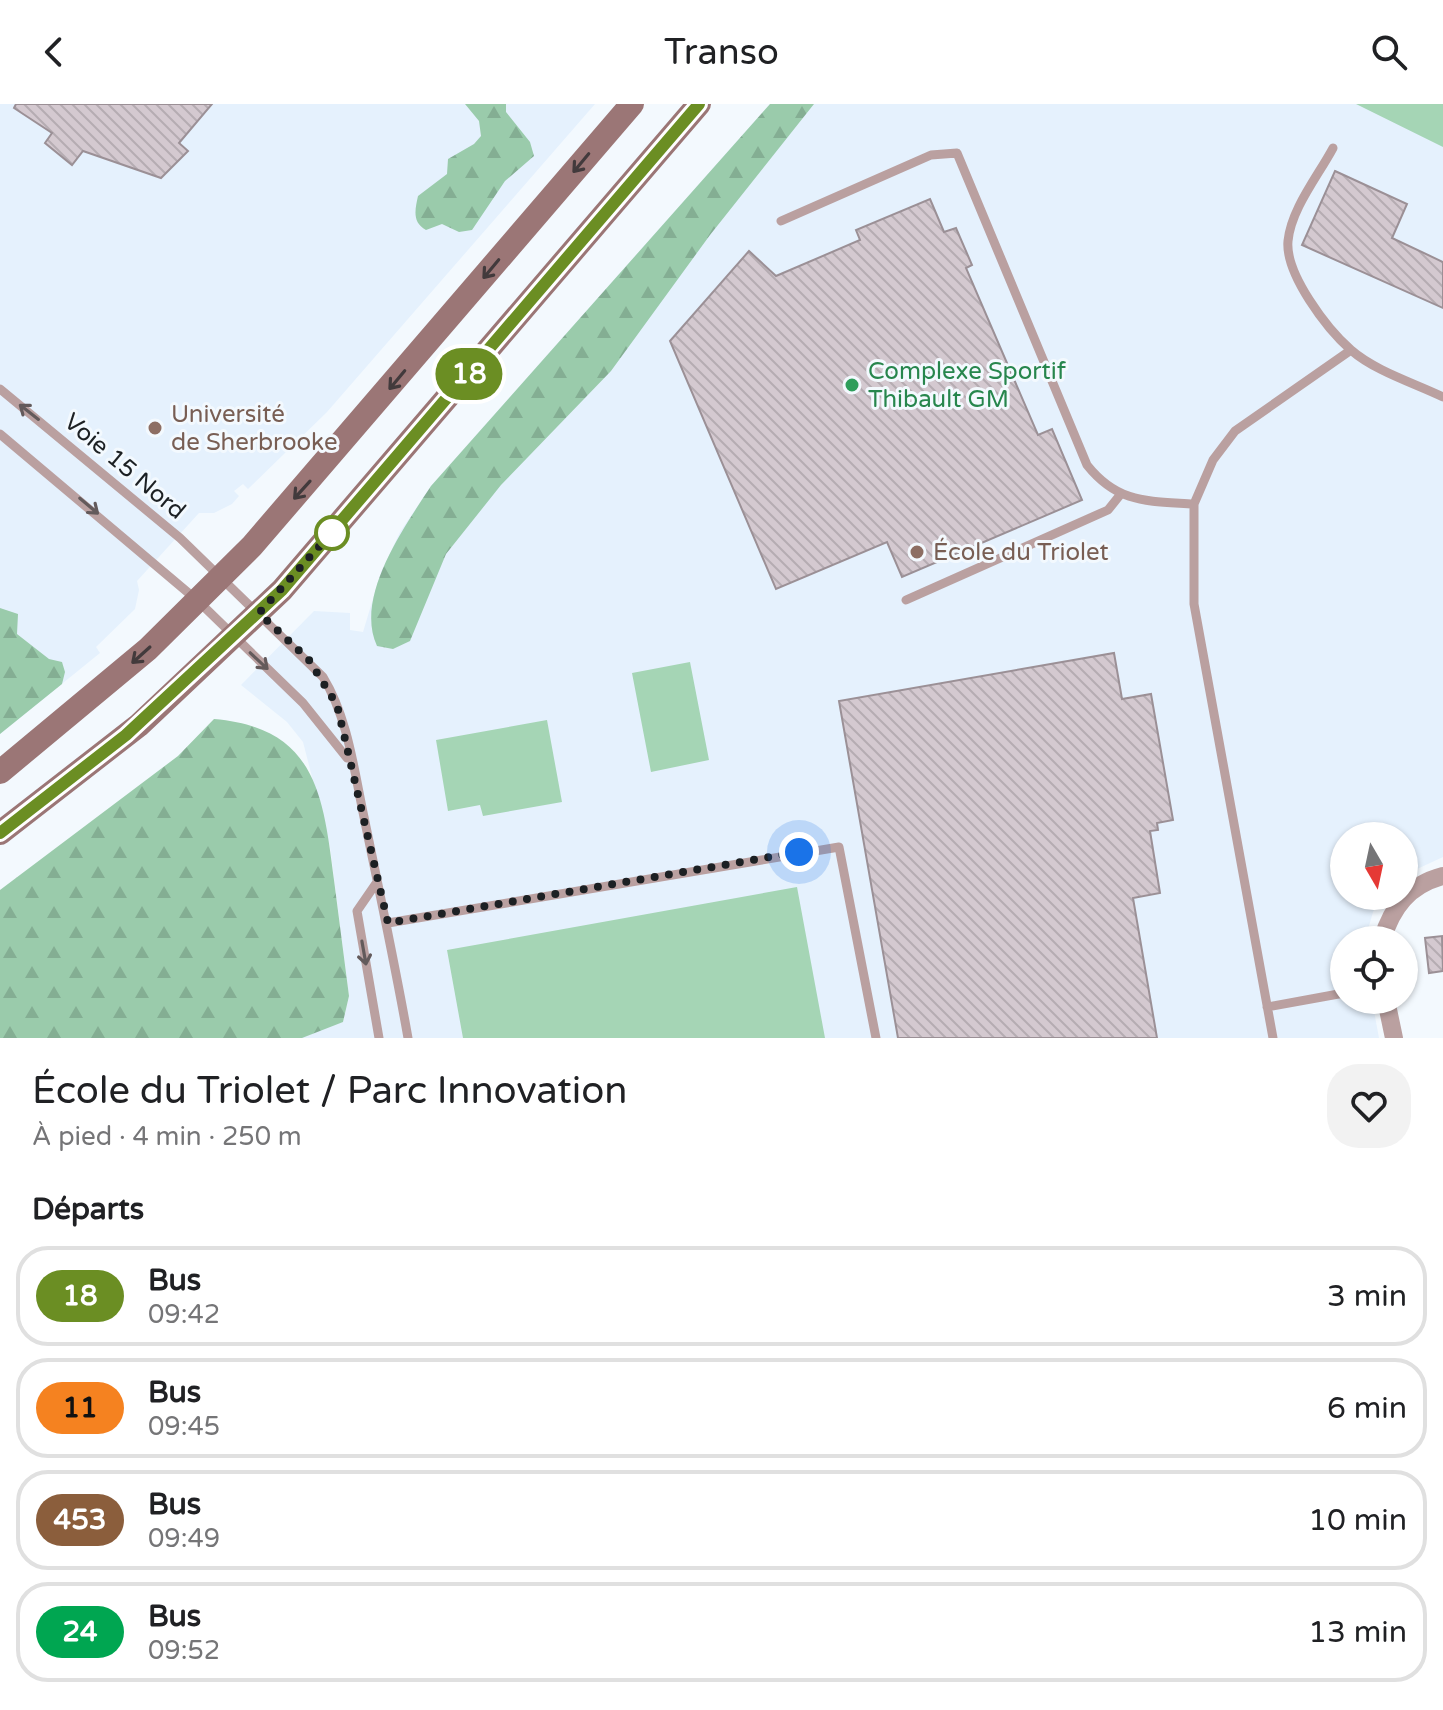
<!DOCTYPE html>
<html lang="fr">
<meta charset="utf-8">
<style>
:root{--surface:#fff;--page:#f2f2f2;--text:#202124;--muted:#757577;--line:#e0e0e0}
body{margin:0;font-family:"Varela Round",sans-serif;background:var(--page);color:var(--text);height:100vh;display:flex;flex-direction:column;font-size:30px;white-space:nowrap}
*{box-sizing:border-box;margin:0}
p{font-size:26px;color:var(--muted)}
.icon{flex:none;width:44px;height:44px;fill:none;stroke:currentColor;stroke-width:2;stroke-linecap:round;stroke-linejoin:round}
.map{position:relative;height:934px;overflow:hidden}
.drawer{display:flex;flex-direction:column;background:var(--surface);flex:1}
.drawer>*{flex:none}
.badge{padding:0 16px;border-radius:26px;font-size:28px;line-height:52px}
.needle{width:52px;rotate:171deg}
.controls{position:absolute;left:1330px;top:718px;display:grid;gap:16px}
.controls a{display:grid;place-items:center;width:88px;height:88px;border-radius:50%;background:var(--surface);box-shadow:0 2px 6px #0004;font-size:40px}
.you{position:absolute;width:40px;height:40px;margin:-20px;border:6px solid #fff;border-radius:50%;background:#1a73e8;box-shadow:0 0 0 12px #1a73e833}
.map>.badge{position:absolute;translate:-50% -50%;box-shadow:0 0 0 4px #fff}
h2{padding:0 32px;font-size:30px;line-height:72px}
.round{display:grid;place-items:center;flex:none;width:84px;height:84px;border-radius:32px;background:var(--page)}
.summary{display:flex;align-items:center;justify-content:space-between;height:136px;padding:0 32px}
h1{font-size:38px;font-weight:600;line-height:60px}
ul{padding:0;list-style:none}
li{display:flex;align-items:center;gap:24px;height:100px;margin:0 16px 12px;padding:0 16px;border:4px solid var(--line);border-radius:32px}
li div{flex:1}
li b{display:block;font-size:30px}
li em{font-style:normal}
li .badge{min-width:88px;font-weight:700;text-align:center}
header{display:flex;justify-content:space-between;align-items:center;height:104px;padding:0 32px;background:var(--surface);font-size:36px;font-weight:600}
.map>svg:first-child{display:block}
.built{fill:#e5f1fd}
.forest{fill:url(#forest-firs)}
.green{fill:#a5d5b5}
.building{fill:url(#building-back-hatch);stroke:#9b9096;stroke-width:2}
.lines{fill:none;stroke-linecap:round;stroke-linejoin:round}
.lane{stroke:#baa0a0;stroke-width:9}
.street{stroke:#baa0a0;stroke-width:18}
.secondary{stroke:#9b7676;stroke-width:24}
.oneway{stroke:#423a3c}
.oneway2{stroke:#635a5b}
.line-casing{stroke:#fff;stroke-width:18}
.line{stroke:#6b8e23;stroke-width:12}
.walk{stroke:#1c2023;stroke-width:8;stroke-dasharray:0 14.4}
.leisure-dot{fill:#2e9e5b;stroke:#f3f9fe;stroke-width:3}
.education-dot{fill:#8d6e63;stroke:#f3f9fe;stroke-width:3}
.stop-dot{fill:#fff;stroke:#6b8e23;stroke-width:4}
.labels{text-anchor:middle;stroke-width:6;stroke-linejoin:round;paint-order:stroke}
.leisure-label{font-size:24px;fill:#27864d;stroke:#f3f9fe;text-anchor:start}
.education-label{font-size:24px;fill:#785e54;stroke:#f3f9fe;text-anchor:start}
.street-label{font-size:24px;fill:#1c2023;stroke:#f3f9fe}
</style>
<header><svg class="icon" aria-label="back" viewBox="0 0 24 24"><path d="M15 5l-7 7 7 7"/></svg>Transo<svg class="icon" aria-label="search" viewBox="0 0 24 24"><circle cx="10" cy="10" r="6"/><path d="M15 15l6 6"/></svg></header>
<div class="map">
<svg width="1443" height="934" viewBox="0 0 1443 934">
<defs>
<pattern id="forest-firs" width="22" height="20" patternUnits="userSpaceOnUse" patternTransform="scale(2)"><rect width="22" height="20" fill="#9acbab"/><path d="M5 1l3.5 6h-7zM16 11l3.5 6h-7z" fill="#84ae93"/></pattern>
<pattern id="building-back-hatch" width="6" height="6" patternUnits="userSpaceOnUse" patternTransform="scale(2)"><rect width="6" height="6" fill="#d4c9d0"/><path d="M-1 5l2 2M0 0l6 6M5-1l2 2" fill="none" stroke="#b5acb2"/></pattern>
</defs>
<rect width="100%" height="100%" fill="#f3f9fe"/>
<path class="built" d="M0,0h595l-268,308 -79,77 -5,-5 -9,7 5,5 -7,8 -18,9h-15l-62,68 2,9 -4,19 -39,38 4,6 -100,81z
M770,0h673v753l-39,18v-39h-60v60h39l-10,16 -8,28h-21v60h28l7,38h-1090l54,-16 6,-26 -19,-149 -27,-105 -16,-20 -46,-37 73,-74 36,2v17l13,2 18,-60 19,-40 31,-46z"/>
<path class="forest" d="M465,0h41v8l24,30 4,14 -29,25 -33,49 -13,2 -17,-8 -16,6c-14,-8 -11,-20 -8,-34l29,-22 1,-15 26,-15 7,-8 -2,-15z
M770,0h44l-104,131 -99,136 -110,114 -55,69 -36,87 -17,8 -16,-3c-23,-49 28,-120 54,-160z
M0,504l18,6 -1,20 32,25 13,3 3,10 -3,12 -62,50z
M214,615c102,9 109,75 120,161 5,39 10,77 15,116l-6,26 -41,16h-302v-148l178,-134z"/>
<path class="green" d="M1356,0h87v43z
M690,558l19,98 -58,12 -19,-99z
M547,616l15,82 -79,14 -3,-11 -32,6 -12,-71z
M797,783l28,151h-362l-16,-88z"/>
<path class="building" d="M16,0h196l-33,39 9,8 -27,27 -78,-27 -11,14 -27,-22 7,-10 -38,-25z
M1335,67l72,33 -15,34 51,24v46l-141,-63z
M930,95l14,33 12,-4 16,37 -6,3 72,167 14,-6 30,71 -180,77 -15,-35 -111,47 -106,-248 79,-90 27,25 84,-36 -4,-10z
M1114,549l8,46 29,-5 22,126 -16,3 1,7 -8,1 10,62 -27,5 24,140h-259l-59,-337z
M1442,832l1,35 -14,2 -4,-35z"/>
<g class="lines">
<path class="lane" d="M1333,44c-15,28 -42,61 -45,93 -3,33 39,88 63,109 24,21 63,33 92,47
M781,117l150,-66 26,-2 130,312c31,39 61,36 107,39
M0,285l180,149 143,139c25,41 31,93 41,140 15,73 31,147 44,221
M0,330l198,167 105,102 44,55
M906,496l202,-90 12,-15
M377,778l-20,29 22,127
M388,819l451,-76 37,191
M1267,903l77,-14
M1273,934l-79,-434v-100l19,-44 22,-29 116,-81"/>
<path class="street" d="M1382,836c10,-33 27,-55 61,-64
M1386,896l8,38"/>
<path class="secondary" d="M0,668l148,-123 104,-103 380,-442
M0,729l139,-108 143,-135 417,-486"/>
</g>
<defs><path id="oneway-shaft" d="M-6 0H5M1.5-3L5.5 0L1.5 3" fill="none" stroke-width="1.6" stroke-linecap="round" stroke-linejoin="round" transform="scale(2)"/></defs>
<g class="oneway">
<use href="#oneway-shaft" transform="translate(581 59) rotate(130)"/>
<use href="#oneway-shaft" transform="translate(491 165) rotate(130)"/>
<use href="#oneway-shaft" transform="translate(397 276) rotate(130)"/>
<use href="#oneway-shaft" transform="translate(302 386) rotate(132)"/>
<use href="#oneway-shaft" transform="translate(141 551) rotate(138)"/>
</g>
<g class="oneway2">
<use href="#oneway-shaft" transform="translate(29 308) rotate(-142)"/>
<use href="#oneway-shaft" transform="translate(89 402) rotate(40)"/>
<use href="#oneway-shaft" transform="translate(259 557) rotate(43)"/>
<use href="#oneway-shaft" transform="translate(364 849) rotate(80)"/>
</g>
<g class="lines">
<g class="line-casing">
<path id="line" d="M0,729l126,-98 156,-145 417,-486"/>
</g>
<use href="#line" class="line"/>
<path class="walk" d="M332,429l3,-4 -76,84 50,47 28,45 51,218 411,-71"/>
</g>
<circle class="leisure-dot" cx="852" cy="281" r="8"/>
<g class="education-dot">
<circle cx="155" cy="324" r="8"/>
<circle cx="917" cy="448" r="8"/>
</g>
<circle class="stop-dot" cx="332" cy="429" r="16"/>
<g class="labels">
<g class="leisure-label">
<text x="868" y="275">Complexe Sportif<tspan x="868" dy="28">Thibault GM</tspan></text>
</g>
<g class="education-label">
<text x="171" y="318">Université<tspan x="171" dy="28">de Sherbrooke</tspan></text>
<text x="933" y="456">École du Triolet</text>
</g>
<g class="street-label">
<text transform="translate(125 362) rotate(40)" y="8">Voie 15 Nord</text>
</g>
</g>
</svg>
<div class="controls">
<a><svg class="needle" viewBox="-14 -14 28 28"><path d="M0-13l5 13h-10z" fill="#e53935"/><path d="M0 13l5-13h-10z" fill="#757577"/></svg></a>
<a><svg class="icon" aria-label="locate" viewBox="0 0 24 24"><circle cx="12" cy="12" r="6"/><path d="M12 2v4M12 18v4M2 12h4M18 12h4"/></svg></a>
</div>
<div class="you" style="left:799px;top:748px"></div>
<b class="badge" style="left:469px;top:270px;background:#6b8e23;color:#fff">18</b>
</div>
<section class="drawer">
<div class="summary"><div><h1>École du Triolet / Parc Innovation</h1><p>À pied · 4 min · 250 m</p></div><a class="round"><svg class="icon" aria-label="heart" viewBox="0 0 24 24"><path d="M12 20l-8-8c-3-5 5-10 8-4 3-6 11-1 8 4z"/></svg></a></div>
<h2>Départs</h2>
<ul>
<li><span class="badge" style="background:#6b8e23;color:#fff">18</span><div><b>Bus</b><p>09:42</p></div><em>3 min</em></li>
<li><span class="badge" style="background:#f58220;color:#111">11</span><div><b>Bus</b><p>09:45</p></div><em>6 min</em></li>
<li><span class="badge" style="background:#8b5e3c;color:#fff">453</span><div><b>Bus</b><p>09:49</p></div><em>10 min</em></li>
<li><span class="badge" style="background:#00a651;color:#fff">24</span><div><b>Bus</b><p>09:52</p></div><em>13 min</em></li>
</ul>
</section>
